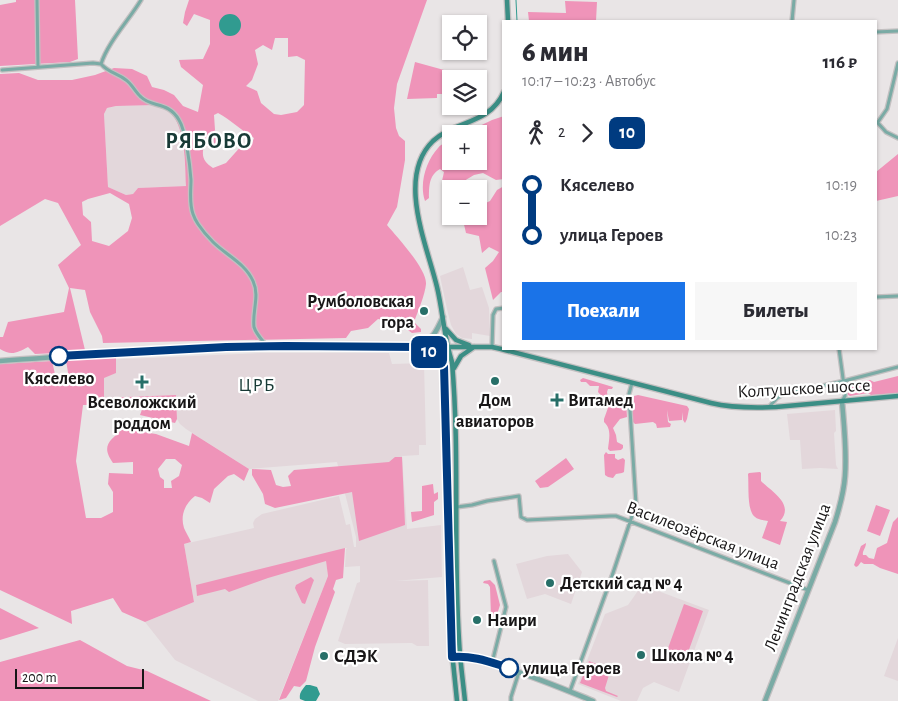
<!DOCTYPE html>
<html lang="ru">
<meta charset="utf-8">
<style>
:root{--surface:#fff;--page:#f7f7f7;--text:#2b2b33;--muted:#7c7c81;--accent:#1a73e8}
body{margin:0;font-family:"Alegreya Sans",sans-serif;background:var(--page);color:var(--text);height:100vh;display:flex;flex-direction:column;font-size:19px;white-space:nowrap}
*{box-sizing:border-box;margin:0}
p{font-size:16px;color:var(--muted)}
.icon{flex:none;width:28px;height:28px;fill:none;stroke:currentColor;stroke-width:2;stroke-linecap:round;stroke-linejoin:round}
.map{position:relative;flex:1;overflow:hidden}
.drawer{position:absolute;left:502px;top:20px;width:375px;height:330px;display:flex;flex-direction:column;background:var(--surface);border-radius:0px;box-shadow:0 1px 4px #0004}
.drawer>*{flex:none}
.badge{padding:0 10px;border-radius:8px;font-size:18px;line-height:32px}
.tools{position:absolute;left:442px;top:15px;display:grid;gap:10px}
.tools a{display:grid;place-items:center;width:45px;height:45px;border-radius:0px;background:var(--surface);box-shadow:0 1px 4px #0004;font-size:25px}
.scale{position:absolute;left:15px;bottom:12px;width:129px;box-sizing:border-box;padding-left:5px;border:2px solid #181617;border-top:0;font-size:14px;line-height:18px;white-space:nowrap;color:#181617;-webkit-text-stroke:4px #fff;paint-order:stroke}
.map>.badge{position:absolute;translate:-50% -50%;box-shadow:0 0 0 2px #fff}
.legs{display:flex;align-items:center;gap:8px;height:55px;padding:0 20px;font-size:16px}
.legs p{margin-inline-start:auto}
.headline{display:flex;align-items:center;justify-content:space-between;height:85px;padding:0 20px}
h1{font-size:28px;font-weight:800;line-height:38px}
.action{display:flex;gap:10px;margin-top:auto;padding:10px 20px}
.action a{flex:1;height:58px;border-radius:0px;background:var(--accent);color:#fff;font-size:20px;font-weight:800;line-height:58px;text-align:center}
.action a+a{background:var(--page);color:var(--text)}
ul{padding:0 20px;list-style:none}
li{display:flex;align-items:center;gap:18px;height:50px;font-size:19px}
li i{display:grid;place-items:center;width:8px;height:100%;margin:0 6px;background:currentColor}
li i::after{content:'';width:12px;height:12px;margin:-6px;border:4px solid;border-radius:50%;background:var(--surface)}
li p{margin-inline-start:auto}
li:first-child i{background:linear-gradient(#0000 50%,currentColor 0)}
li:last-child i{background:linear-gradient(currentColor 50%,#0000 0)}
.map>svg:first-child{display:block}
.built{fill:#e3d7db}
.green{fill:#ef94b9;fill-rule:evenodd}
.water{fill:#319b90}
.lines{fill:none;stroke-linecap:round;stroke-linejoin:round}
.stream{stroke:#319b90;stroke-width:1}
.minor-casing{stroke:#c3c0c1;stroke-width:5.5}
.tertiary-casing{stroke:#c3c0c1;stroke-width:7}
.secondary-casing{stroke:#c3c0c1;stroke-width:7}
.minor{stroke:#7aaba5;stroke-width:3}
.tertiary{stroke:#7aaba5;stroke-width:4.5}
.secondary{stroke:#3b8e85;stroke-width:4.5}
.line-1-casing{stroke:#fff;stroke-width:11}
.line-1{stroke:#003b80;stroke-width:8}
.poi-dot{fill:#276f68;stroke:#fff;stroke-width:2}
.stop-1-dot{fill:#fff;stroke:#003b80;stroke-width:2.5}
.labels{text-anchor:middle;stroke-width:4.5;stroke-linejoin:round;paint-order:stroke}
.poi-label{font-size:18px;font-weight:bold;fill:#181617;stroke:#fff;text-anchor:start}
.stop-label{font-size:18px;font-weight:bold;fill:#181617;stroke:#fff}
.street-label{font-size:18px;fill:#181617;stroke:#fff}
.neighbourhood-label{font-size:19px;letter-spacing:1px;fill:#183a36;stroke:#fff}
.district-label{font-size:22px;font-weight:bold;letter-spacing:1px;fill:#183a36;stroke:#fff}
</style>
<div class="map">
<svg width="898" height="701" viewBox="0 0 898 701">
<rect width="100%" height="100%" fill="#e9e5e6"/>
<path class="built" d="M156,105l13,5 9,13 4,12 5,51 -49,2 -5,6 -7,1 -18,-8 -4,-73 3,-6 9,-2z
M463,267l7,23 12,-3 7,21 1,28 -18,-3v6l-10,-1 -6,-4 -5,-9 -4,-16 -7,-33z
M262,353h127l3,11 32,-1 2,82h-7v10l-17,1 5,73 34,-4 1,52 -47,4 33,-1 1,66h-12l-5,-3h-3l-64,1 -7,-3 19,-58 3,-1v-16l-15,1 1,-18 1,-1h-2l-19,13 2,15 -50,125h-20l-83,-41 -30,-38 49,-20 -10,-58 70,-16 -1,-5 2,-4 7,-5 77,-18 7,29 4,-1 4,23h2v-10l-19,-75 -88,7 -63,-40 -6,-5 -3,-5 -1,-24 -72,3 -1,-38z
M835,410l1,21 -2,2 2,32 2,4 -18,-1 -18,1 -2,-29h-10l-3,-26z
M568,554l14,18 -11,32 -26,-10 -18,5 -11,-35 31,-8z
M642,585l67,25 -30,82 -25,-10 -11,6 -6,13h-16l-43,-17 27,-70 23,-9z
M898,638v43l-14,-5z"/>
<path class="green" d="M16,0h59l3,59 -8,3 -70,4v-61l16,-3z
M189,0h238l-30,84 -3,24 2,20 3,8 6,5v19l-8,47 -10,18c10,12 40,44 39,59 -1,11 -8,27 -12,38l7,7v3l-9,1 -14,-10 -20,-4 -10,9 -17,3 -5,7 -243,5 -1,-7 -12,-24 -5,-22 -15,-2 15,62 -7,2 -43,2 -7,-7c-11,6 -17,9 -28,2v-12h3l5,-15 56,-10 5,-24 -11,-23 23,-20 -23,-42 -13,-4 -45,27v-152l19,-1 19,7h34l23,-5 19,-7 18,1 15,7 5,11 12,3 10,5 9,11 15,6 5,-27 -22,-18 -2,-7 24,-1 7,-15v-24l-16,-6 -7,12 -4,-3 2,-11zM275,38h13v19l9,-1 8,4 -1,45 -7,7 -16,3 -7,-1 -13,-11 -4,-12 -11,-5 6,-6 6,-16 -3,-14 8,-5 9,5zM156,105c4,2 8,3 11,5 19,12 18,56 19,76l-48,2 -5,6 -7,1 -18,-8 -4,-73 3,-6 9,-2zM218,113c13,7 23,17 36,25l-2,5 -9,1 -17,19 -13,5c-9,-6 -12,-11 -9,-22l14,2 3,-3 -6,-15 -1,-15zM110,193l19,11 3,14 -4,13 -19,15 -17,-5 -1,-19 -8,-7 -1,-13 6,-3z
M565,1l32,1 -1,19h-67l-1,-9 38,1z
M415,62l29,8 -2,24h-5v4l-30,1z
M504,116v63l-8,1 -13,-7 -9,2 -10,6 -3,8h-10v6l-9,-14 2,-9 -4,-3c-11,6 -11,17 -11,29l-4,3c-6,-17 1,-40 13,-53 3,-4 9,-6 13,-9v22h28v-27h-16l29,-14z
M898,154v42l-22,5v-29z
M504,186v106h-3l-8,8 -8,-32 8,-7 6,-9 -10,-5 -7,6 -3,-17 -13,-3 -4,-17h17v-10l11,-5 7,-11z
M83,357h33v16l-12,5v20l72,-3 1,24 -2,4 -35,-8 4,-11 -61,1 -7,56 10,57h15l12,-6v-20l-5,-8 1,-11 24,1v-12l-20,1c-12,-17 -4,-22 10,-34l33,5 33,12 3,-13 57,36 -5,12 -10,-7 -6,2 -14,13 -4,14 -8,-5 -7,-2c-10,8 -15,19 -11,32 2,5 5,9 7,14l-7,2 10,58 -49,20 -23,-10 -9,-14 -42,13 1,13 -72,-34v-226l52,-3 5,22 13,2 -4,-25zM166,459h9l7,6 -3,11 -8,5 1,7h-8v-8l-4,-3 -2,-8z
M898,376v17l-27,2 -3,-2 -18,3 -2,-1v-9l3,-3 19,-3 4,2z
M583,378l30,9 -1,2h-4l-1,3 1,6 11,4 5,-2 2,1 1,16 -7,2 -7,9 3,7 1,7 6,3v3l-2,2 -11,1 -2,-2c1,-10 4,-20 -4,-27v-3l5,-14 -3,-4 -8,-9 1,-6h-9l-4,-4h-5l-1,-2z
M638,395l49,11 2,3 -2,10 -2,4 -2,-3 -1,-8v8l-13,1 -2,-11 1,12 3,2 -1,3 -13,1 -1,-4 -3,-2 -18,2 -2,-2 -1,-21 2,-5z
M606,452l2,2h7v4l3,2 5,-2 2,2 -1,12 -2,1 -6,1 -3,4 -5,-1 -3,-2 -1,-20z
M395,457h7l3,68 -46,16 -7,-49 -77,16 -10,-4 -2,-10 -11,-19v-6l19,1 5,15 7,2 8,-1 -3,-10 6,-6 95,-8z
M566,458l8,11 -26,18 -8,1 -5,-7z
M760,472l1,1v8c11,11 34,23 19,40l7,1 -7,23 -18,-7 6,-17c-5,-1 -11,-1 -15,-6 -6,-9 -4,-30 -5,-41l1,-1z
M433,484l1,10 4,-2v7l-4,3v13l-22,7 -1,-10 11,-1v-25z
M876,505l14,5 -10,26 -13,-5z
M898,517v57l-18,-6 -7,-4h-9l-3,-2 -3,4 -2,1 -2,-2 7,-19 5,-3c0,5 -4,8 -3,12h3l3,3 5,1 3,-11 10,-5 6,-21z
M345,548l-2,30 -7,2 -3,9 2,3 -20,55 -9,34 -6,6 -6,-1 -8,12 -7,2 49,-124 -2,-15 -58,17 -39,14 -4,-3 -28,7 -1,-11z
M311,577l3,3 -9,24 -3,-1 -7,-15 1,-3z
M490,580l5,5 5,20 -5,16 -3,-1 -1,-3 -1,-30 -2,-3 -5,-1 1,-2z
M684,604l19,7 -17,47 -19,-7z
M0,608l39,20 -39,12z
M80,640l47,26 20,5 64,30h-211v-39z
M589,661l19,8 1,6 -4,13 1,3 12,5 -1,1 -37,-14z"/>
<path class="water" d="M219 25a11 11 0 1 1 22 0a11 11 0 1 1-22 0Z
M306,685h4l7,2 3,7 -4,7h-11l-5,-2c-1,-6 2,-9 6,-14z"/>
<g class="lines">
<path class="stream" d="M516,0l1,21"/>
<g class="minor-casing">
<path id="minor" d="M37,0l1,67
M792,21l2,-21
M876,32l22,-1
M101,64c7,-22 28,-44 40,-64
M2,70l91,-7 8,1c8,9 16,9 25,16 6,4 9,12 15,17 11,11 27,4 38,23 7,11 11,46 12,60 0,10 -2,23 2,34 1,3 3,7 5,10 4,6 9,12 15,18 13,13 32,21 40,39 7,15 -1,30 1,46 2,7 8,13 13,19
M877,122l9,10 12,6
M878,122l9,-13 11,-46
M876,297l22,-1
M492,347l1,-32 3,-6 8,-1
M839,349l6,44v3l-3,5
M769,407l8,-9 5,-3 62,-14 54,-14
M457,507l15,-2 15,-4 32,-5 2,21 6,3 84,-4h5l192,74
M492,663l14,-56 -12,-46
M570,691l42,-115 24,-72 -7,-110 3,-11
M511,701v-4l8,-25"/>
</g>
<g class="tertiary-casing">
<path id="tertiary" d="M418,347c16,-11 17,-12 25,-30
M422,349l11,5 11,12
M0,361c76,-5 151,-12 227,-14 73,-2 147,0 220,0
M452,657c21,-2 41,6 60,13 28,9 54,20 81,31
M765,701l70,-179c5,-16 9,-31 10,-46 2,-25 -1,-50 -3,-75"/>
</g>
<g class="secondary-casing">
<path id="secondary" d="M507,0l1,21
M446,329l10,11 13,5
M447,347h45l9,2 210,54c21,5 43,5 65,4l122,-11
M447,348l-3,18 4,126 3,150 6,59
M454,368l7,-12 13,-9
M465,701c-2,-20 -5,-40 -6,-61 -6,-92 1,-185 -7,-278 -8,-24 -9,-50 -15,-75 -10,-42 -41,-110 -4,-146 23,-21 56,-16 71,-49"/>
</g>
<use href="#minor" class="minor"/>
<use href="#tertiary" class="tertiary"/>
<use href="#secondary" class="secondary"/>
</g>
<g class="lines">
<g class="line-1-casing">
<path id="line-1" d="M59,356l167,-9 59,-1 133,1 15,7 11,12 8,291c20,-2 38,5 57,11"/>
</g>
<use href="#line-1" class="line-1"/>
</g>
<g class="poi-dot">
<circle cx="424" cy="311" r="5"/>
<circle cx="495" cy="381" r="5"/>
<path d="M139.5 374.5h5v5h5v5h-5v5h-5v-5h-5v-5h5z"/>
<path d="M554.5 392.5h5v5h5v5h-5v5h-5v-5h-5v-5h5z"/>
<circle cx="550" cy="583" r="5"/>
<circle cx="477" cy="620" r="5"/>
<circle cx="641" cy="655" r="5"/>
<circle cx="324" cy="656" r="5"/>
</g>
<g class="stop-1-dot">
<circle cx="59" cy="356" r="9"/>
<circle cx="509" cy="668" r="9"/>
</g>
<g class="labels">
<g class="poi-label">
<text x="414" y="307" text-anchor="end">Румболовская<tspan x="414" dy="21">гора</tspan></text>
<text x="495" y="406" text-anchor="middle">Дом<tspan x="495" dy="21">авиаторов</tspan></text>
<text x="568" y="406">Витамед</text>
<text x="142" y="408" text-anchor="middle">Всеволожский<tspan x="142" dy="21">роддом</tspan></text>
<text x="560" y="589">Детский сад № 4</text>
<text x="487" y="626">Наири</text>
<text x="651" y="661">Школа № 4</text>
<text x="334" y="662">СДЭК</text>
</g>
<g class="stop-label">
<text x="59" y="384">Кяселево</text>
<text x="523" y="674" text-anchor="start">улица Героев</text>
</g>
<g class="street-label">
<text transform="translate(804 388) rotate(-3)" y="6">Колтушское шоссе</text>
<text transform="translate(703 535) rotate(21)" y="6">Василеозёрская улица</text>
<text transform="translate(797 577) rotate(-69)" y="6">Ленинградская улица</text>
</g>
<g class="neighbourhood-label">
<text x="257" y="391">ЦРБ</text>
</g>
<g class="district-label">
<text x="209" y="148">РЯБОВО</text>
</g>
</g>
</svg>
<div class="tools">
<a><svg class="icon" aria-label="locate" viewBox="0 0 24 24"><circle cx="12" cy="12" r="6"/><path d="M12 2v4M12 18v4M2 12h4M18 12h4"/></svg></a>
<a><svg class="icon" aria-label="layers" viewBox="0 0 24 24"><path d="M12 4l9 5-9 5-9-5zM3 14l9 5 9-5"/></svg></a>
<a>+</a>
<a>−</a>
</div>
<div class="scale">200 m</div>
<b class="badge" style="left:429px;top:352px;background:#003b80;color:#fff">10</b>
<section class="drawer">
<div class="headline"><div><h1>6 мин</h1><p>10:17 – 10:23 · Автобус</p></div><b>116 ₽</b></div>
<div class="legs"><svg class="icon" aria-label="walk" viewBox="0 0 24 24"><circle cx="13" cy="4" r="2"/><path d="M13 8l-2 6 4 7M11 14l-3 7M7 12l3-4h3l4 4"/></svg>2<svg class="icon" aria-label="forward" viewBox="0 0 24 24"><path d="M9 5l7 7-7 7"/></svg><b class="badge" style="background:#003b80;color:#fff">10</b></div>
<ul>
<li><i style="color:#003b80"></i><b>Кяселево</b><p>10:19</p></li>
<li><i style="color:#003b80"></i><b>улица Героев</b><p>10:23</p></li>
</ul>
<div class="action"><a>Поехали</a><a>Билеты</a></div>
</section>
</div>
